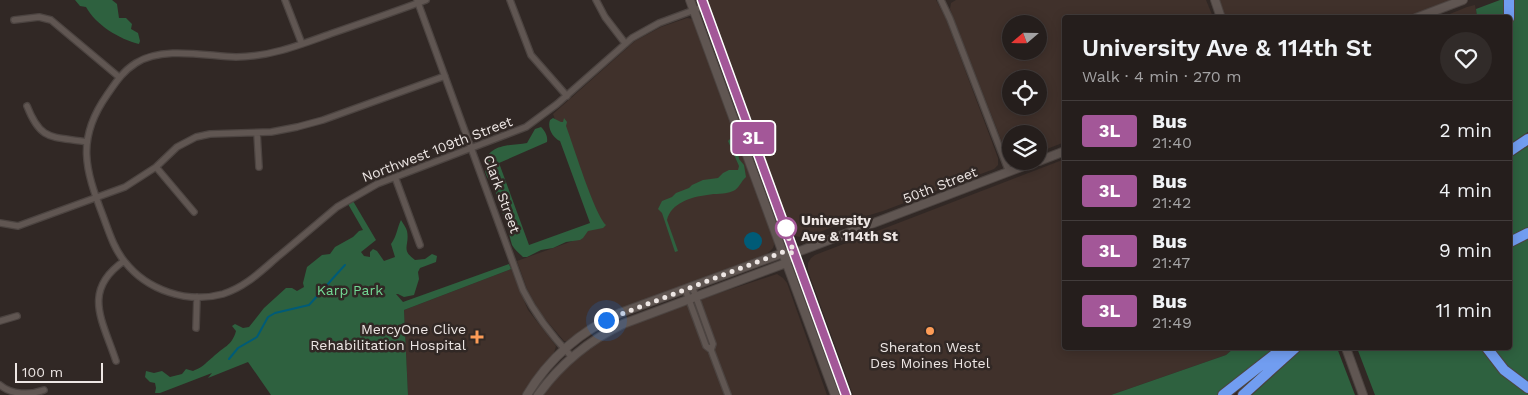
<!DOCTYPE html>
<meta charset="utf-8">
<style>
:root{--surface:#251e1c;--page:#312b29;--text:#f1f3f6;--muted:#a3a2a3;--line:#423c3b}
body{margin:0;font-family:"Work Sans",sans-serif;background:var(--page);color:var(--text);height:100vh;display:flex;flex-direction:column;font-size:19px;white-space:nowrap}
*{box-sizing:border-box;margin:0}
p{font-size:16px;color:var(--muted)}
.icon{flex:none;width:28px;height:28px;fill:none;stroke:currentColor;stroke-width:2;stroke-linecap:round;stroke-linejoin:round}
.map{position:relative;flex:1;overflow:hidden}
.side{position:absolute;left:1062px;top:15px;width:450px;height:335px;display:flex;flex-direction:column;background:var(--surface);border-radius:5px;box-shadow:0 2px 12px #0003,0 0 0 1px var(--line)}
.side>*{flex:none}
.badge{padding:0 10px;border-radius:4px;font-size:18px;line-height:32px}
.needle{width:32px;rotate:250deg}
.controls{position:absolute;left:1002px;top:15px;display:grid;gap:10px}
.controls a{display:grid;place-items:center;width:45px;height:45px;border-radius:50%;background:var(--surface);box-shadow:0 2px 12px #0003,0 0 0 1px var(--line);font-size:25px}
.scale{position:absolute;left:15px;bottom:12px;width:88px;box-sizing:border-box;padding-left:5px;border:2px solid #ede6e4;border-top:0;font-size:14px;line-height:18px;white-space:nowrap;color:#ede6e4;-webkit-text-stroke:4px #312825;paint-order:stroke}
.you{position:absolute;width:25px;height:25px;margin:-12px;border:4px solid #fff;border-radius:50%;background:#1a73e8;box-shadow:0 0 0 8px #1a73e833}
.map>.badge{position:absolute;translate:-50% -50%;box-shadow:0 0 0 2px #fff}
.round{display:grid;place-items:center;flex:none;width:52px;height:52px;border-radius:26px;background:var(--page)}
.overview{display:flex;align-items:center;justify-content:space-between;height:85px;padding:0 20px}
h1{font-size:24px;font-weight:600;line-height:38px}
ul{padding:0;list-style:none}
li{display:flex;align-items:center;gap:15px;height:60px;padding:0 20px;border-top:1px solid var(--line)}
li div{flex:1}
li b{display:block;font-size:19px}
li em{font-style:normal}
li .badge{min-width:55px;font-weight:700;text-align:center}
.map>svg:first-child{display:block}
.built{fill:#40312b;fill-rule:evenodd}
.green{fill:#2e613f}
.water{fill:#005b77}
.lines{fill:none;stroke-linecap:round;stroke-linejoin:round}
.stream{stroke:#005b77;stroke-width:2}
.street-casing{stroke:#4c4441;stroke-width:8}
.secondary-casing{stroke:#4c4441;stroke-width:10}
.highway-casing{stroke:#4c4441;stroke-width:12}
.street{stroke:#605652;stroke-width:5.5}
.secondary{stroke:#605652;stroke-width:8}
.highway{stroke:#719df0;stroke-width:10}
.line-casing{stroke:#fff;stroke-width:11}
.line{stroke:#a35798;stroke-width:8}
.walk{stroke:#ede6e4;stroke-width:5;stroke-dasharray:0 9}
.stop-dot{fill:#fff;stroke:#a35798;stroke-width:2.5}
.poi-dot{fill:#fd9c57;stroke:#312825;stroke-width:2}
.labels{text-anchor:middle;stroke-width:5;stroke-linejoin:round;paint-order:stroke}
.street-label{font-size:14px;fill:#ede6e4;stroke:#312825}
.stop-label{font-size:14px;font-weight:bold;fill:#ede6e4;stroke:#312825;text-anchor:start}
.park-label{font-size:14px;fill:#73d994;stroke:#312825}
.poi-label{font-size:14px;fill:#ede6e4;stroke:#312825;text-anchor:end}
</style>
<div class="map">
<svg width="1528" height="395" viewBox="0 0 1528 395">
<rect width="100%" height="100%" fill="#312825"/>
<path class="built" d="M706,0h230l10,19 52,139v7l-4,4 -111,42 -43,13 -35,14 -10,-2 -5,-5z
M956,0h250l7,17 -148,1v124l-26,10v-18h-28v25l-4,-4 -57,-146 1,-6zM1011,24h28v27h-28zM1011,79h28v27h-28z
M1215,0h248l-47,18 -195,-1z
M1475,5l2,12 -37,1 27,-11z
M687,18l6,1 3,4 76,210 3,9 -2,6 -7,7 -155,58 -44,28h-3l-24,-28 -13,-24 -10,-28 64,-23 12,-13 -40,-111 82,-73 26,-14z
M1065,159v189h169l-8,7 -115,40h-258l-45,-124v-8l3,-5 4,-3z
M511,269l17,41 28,36 -2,7 -19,23 -12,19h-115l-4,-85z
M777,274l6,4 4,5 40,112h-286l40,-43 32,-20 70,-27z"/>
<path class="green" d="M75,0h37l5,4 2,14h7l6,6 -1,5 7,4 2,8 -1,3c-20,-5 -43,-19 -53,-37l-6,-1z
M1500,0h7l-1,17h-29l-1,-8z
M1513,0h15v132l-18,12v-89l3,-31z
M553,118l8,4h2l1,-4 3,4 -1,4c8,21 28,87 40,99l-3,3 -15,3 -5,7 -3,2 -14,2 -13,6 -12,2 -14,7h-4c-4,-4 -8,-7 -11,-12 -2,-6 -3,-13 -5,-19 -4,-14 -11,-27 -13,-42 -6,-4 -9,-9 -9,-16 0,-25 25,-22 42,-25l8,-14 6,-2c4,4 7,9 6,15l-48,21 30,82 61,-22 -30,-82c-7,-3 -13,-13 -10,-21z
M730,139l5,3v5l3,5 1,7 5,6 2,12c-5,4 -7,12 -13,14 -9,4 -17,2 -26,4 -16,2 -36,8 -40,25l11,31 -3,1 -13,-39 -4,-4 4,-8 10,-4 4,-4 13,-5 3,-3 11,-5 15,-2 5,-5 6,-3h9l1,-4 -11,-25z
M1528,146v84l-18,9v-81z
M353,201l23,39 -15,12 3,4 6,1v-5l3,-3 4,2 7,10 11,-4 -4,-13c6,-8 6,-16 10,-24 2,4 5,7 6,11 3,15 -7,18 8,29l10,-1 7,-5 5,2 -1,6 -16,6 -2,4 1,7 -5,16 -10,2 -6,-3h-2l7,8 106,-38 2,5 -107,41 4,85h-137l-23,-33 -40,16 4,-5 -52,20h-5l1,-5 -1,-5 -5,-1 -5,-5 1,-6 8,2 8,-2 8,6 12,-3 4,-5 7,2c12,-5 11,-7 20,-14 10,-10 19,-11 23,-26l-4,-5 3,-2 8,4 6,-1 15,-19 22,-20h6l5,3 7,-4 -1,-4 4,-16 15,-12 8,-1 5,-7 18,-10 6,-6 4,-1 -15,-26z
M1528,238v145l-23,-17 -13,-18h18v-101z
M1234,348h42l-59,47h-106l115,-40z
M1303,348h34l18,47h-103z
M1357,348h126l45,44v3h-153z"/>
<path class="water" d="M744 241a9 9 0 1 1 18 0a9 9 0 1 1-18 0Z"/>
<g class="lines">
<path class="stream" d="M229,359l9,-11 19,-11 11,-20 7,-4 34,-8c12,-13 24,-27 36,-40"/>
<g class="street-casing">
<path id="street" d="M285,0l17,44
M417,0l106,290c13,26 29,46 48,66
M426,0c-32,12 -64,23 -96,34 -30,11 -61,23 -94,23 -30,-1 -73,-11 -100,6 -13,8 -20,19 -29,32 -31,44 -22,74 -4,121 6,16 11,33 22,46 22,28 62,42 98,32 23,-7 39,-24 57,-39 19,-16 38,-32 57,-48l40,-23 149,-57 31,-23 75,-66 27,-15 46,-17
M510,0l21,55 36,41
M596,0l9,17 20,26
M941,0l9,19 59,153
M14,20l25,-3 12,3 68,57
M27,106c14,36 25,30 60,36
M257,133l2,34
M156,167l38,45
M395,177l25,68
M0,223l18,3 107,-39 31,-20 21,-20 19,-10 14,-3 61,-2 26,-5 26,-7 122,-44
M692,286l21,58 -2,6
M685,289l21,57 5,4 17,45
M0,321l17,-5
M196,328l1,-31
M116,361c-13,-40 -35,-70 8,-100
M0,385c12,10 30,10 44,5"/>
</g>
<g class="secondary-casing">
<path id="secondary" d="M690,0l145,395
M702,0l144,395
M1215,0l6,18
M1416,18l47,-18
M1039,161l26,-10
M1346,348l17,47
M527,395c22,-37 54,-64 93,-82l163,-60h12l242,-92
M538,395c23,-32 50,-54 85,-71l163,-61 2,-3"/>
</g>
<g class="highway-casing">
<path id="highway" d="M1509,18v-18
M1510,151l18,-12
M1510,242l18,-9
M1487,348l17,22 24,18
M1223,395l60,-47
M1243,395l52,-47"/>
</g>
<use href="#street" class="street"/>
<use href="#secondary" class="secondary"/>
<use href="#highway" class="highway"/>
</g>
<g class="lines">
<g class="line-casing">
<path id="line" d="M702,0l144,395"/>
</g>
<use href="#line" class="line"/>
<path class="walk" d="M606,320l177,-68 11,1 -10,-28 2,3"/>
</g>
<circle class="stop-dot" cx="786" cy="228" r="10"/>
<g class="poi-dot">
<circle cx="930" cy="331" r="5"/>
<path d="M474.5 329.5h5v5h5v5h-5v5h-5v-5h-5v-5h5z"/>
</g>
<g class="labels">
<g class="street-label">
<text transform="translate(437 149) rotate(-21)" y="5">Northwest 109th Street</text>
<text transform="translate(940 185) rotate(-21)" y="5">50th Street</text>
<text transform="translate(502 194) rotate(70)" y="5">Clark Street</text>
</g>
<g class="stop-label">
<text x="801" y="225">University<tspan x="801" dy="16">Ave &amp; 114th St</tspan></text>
</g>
<g class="park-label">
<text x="350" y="295">Karp Park</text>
</g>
<g class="poi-label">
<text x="466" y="334">MercyOne Clive<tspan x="466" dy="16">Rehabilitation Hospital</tspan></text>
<text x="930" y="352" text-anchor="middle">Sheraton West<tspan x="930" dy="16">Des Moines Hotel</tspan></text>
</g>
</g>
</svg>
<div class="controls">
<a><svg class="needle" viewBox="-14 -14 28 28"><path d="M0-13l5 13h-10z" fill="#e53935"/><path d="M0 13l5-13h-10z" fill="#a3a2a3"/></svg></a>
<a><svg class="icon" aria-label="locate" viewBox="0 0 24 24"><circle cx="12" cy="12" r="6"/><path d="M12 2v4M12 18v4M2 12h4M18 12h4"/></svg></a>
<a><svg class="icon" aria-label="layers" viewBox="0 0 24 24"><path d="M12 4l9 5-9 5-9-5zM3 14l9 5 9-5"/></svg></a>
</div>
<div class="scale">100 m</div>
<div class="you" style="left:606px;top:320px"></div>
<b class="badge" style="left:753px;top:138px;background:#a35798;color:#fff">3L</b>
<section class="side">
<div class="overview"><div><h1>University Ave &amp; 114th St</h1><p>Walk · 4 min · 270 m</p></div><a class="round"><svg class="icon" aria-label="heart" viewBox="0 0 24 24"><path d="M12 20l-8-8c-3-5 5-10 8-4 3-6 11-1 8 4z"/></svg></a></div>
<ul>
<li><span class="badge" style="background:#a35798;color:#fff">3L</span><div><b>Bus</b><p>21:40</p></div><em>2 min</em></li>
<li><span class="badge" style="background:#a35798;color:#fff">3L</span><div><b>Bus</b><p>21:42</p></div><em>4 min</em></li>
<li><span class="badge" style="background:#a35798;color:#fff">3L</span><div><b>Bus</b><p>21:47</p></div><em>9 min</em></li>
<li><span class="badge" style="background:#a35798;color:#fff">3L</span><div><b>Bus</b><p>21:49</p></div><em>11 min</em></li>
</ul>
</section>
</div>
